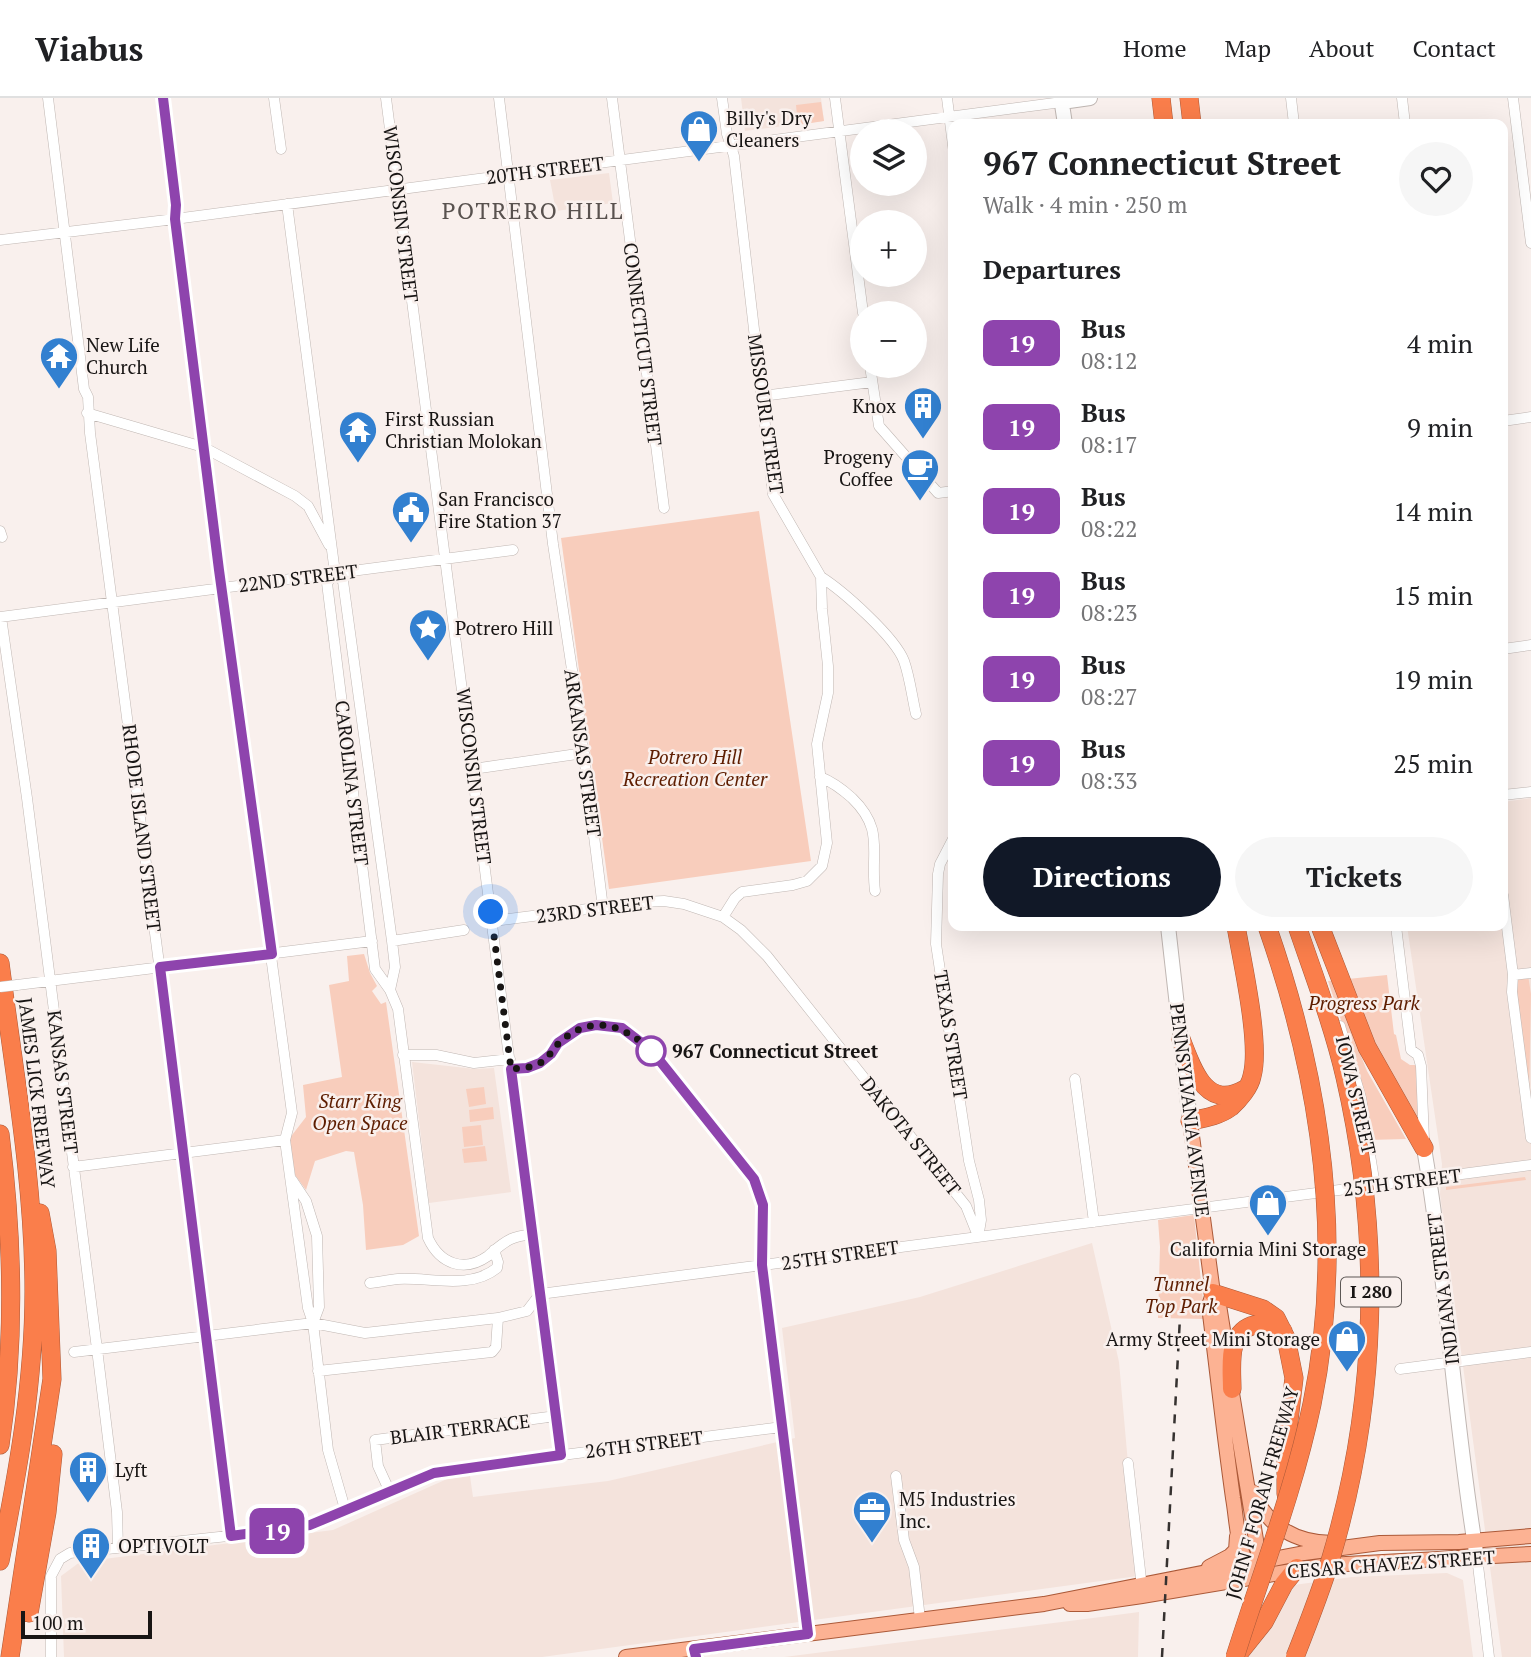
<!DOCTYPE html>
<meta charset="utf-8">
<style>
:root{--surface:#fff;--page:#f6f6f6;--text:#202124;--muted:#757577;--line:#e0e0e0;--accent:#111827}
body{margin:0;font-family:"PT Serif",serif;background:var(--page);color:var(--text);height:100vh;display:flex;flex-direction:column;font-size:26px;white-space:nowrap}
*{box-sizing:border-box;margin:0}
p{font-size:23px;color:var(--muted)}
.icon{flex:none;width:38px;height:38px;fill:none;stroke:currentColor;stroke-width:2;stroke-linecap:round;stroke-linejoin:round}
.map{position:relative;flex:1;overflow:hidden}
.sheet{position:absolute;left:948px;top:21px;width:560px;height:812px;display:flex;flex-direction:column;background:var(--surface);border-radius:14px;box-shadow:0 7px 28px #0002}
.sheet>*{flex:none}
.badge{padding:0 14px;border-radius:10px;font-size:24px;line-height:46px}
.fabs{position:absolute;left:850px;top:21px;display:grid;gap:14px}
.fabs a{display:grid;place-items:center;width:77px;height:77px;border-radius:50%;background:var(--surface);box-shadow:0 7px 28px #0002;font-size:35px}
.scale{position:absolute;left:21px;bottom:18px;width:131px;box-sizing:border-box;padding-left:7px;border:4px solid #181514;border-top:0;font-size:19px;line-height:24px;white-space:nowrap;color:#181514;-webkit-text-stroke:5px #f9f0ed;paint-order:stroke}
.you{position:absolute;width:35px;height:35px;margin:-18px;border:5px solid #fff;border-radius:50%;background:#1a73e8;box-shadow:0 0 0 10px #1a73e833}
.map>.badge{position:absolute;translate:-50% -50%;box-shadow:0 0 0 4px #fff}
h2{padding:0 35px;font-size:26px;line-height:63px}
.round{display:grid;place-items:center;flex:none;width:74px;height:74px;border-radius:37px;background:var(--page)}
.summary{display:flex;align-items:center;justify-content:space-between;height:119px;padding:0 35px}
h1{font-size:33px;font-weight:700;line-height:52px}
.primary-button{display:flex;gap:14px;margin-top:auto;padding:14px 35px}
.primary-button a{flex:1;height:80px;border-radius:42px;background:var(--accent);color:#fff;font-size:28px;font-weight:700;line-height:80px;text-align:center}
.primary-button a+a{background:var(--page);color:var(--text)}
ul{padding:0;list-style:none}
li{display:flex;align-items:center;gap:21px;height:84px;padding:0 35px}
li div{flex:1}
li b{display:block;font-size:26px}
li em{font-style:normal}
li .badge{min-width:77px;font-weight:700;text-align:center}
header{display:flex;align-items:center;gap:42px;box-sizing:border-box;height:98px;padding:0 35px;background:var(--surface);border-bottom:2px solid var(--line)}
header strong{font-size:33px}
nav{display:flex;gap:38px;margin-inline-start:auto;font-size:24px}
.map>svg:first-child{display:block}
.built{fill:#f4e3dc}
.green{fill:#f8cdbc}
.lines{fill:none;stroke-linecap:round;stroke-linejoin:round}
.street-casing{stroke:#c0b7b3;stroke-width:11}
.secondary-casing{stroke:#c0b7b3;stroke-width:16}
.primary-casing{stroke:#ab5938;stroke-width:16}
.highway-casing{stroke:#ab5938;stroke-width:19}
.street{stroke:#fff;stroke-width:10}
.secondary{stroke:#fff;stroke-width:14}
.primary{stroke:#fcb293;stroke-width:14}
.highway{stroke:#fa7e4b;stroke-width:18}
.rail{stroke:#363230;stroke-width:2.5;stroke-dasharray:9 9;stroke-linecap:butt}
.street-bridge-casing{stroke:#c0b7b3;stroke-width:11;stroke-linecap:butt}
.highway-bridge-casing{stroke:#ab5938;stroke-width:19;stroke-linecap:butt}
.street-bridge{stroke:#fff;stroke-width:10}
.highway-bridge{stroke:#fa7e4b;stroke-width:18}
.line-casing{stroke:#fff;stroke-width:16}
.line{stroke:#8e44ad;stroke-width:10}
.walk{stroke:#181514;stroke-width:7;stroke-dasharray:0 12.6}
.stop-dot{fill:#fff;stroke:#8e44ad;stroke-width:3.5}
.labels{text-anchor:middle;stroke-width:5;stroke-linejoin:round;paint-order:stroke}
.shield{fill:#f9f0ed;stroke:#5c5755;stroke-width:2}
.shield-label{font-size:18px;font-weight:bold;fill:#181514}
.poi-label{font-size:19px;fill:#181514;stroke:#f9f0ed;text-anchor:start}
.street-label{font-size:19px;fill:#181514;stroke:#f9f0ed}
.park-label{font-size:19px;font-style:italic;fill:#5e1d00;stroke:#f9f0ed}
.stop-label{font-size:19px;font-weight:bold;fill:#181514;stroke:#f9f0ed;text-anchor:start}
.quarter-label{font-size:23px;letter-spacing:2px;fill:#59524f;stroke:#f9f0ed}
</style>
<header>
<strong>Viabus</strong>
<nav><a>Home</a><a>Map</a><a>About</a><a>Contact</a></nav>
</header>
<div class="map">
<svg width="1531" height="1559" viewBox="0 0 1531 1559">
<rect width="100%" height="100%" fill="#f9f0ed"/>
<path class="built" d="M741,0h80l3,23 -79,10z
M609,75l4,30 -57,8 -6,-31z
M1531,700v859h-29l-62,-463 2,-30 -35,-238h96v-124z
M412,964l63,7 19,-1 17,124 -82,11z
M1092,1145l27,119 19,214 -596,81h-478l-3,-81 19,-14 253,-32 114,-51 23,-3 3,21 135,-16 187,-43 -13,-110 138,-31z
M1447,1475l16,7 10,77h-227l39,-66 9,-6 58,-8z
M1139,1514l-1,45h-354l317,-40z"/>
<path class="green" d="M821,4l3,19 -26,4 -2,-20z
M759,413l52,350 -202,28 -48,-351z
M364,856l6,19 7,13 -5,5 9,13 5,-2 33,234 -16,9 -37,5 -3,-45 -9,-53 -8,-1 -31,10 -9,29 -11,-15 -6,-36 17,-22 -3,-32 39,-8 -13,-92 20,-4 -2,-25z
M1387,877l7,59 2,1 5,24 9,6h6l2,51h-3l-44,-75 -12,10 8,20 39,68 -38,1 -18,-93 -22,-66z
M1522,877h6l3,19 -2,105 -15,-109 2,-8z
M484,989l2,17 -17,3 -3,-18z
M493,1009l1,12 -24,3 -1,-12z
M481,1027l2,20 -19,2 -2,-20z
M485,1048l2,15 -23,2 -2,-14z
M1525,1079l1,3 -80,10v-3z
M1194,1117l11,104 -47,-1 2,-71 -2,-27z"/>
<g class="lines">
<g class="street-casing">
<path id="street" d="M48,0l36,291 4,8 2,36 71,546 70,557
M163,0l13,107 -1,14 28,228 89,666 -7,27 23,168 5,15 15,127 17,59
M274,0l7,51
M386,0l174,1357
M499,0l54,446 26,172 24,192
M612,0l52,410
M722,0l5,36 7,22 39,338 48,83 1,32 6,57v27l-11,51 10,99 -5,23 -15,15 -14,4 -51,7 -7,6 -12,19
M835,0l28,215
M947,0l7,55
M1291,0l3,26
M1402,0l3,26
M1513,0l18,145
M287,106l48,369 8,8 49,360 3,26 -5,23
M0,142l175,-21 887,-117
M870,268l9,60 59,67 16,-2
M762,298l110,-14
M87,315l116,34 92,49 13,10 21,39
M1503,323l28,-4
M0,433l2,6
M335,475l-8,10 48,386 15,21 8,19 30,229c12,26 36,35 60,18 7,-6 14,-13 23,-17 6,-3 14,-4 22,-5
M821,479c22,14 74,60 83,84 6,17 8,36 12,53
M0,519l513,-67
M1,519l26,181 70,551 20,163 1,36
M1503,551l28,-4
M473,671l111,-16
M820,679c13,5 22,12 32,21 33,32 18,53 23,93
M1503,697l28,-3
M954,739l-14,27 -2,10 -2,70 33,217 10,39 2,20 -2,12
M1503,797l10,80 -1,17 19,146
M493,823l150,-19 21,-1 20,3 39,13 18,13 26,26 199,250 12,30
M1396,828l15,124 7,5 3,11 3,74
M392,843l72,-11
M1513,877l18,-2
M17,887l355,-44
M1340,928l21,72 14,88
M403,957h33l38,8 36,-4
M511,971l16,-1 13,-5 11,-9 7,-11 22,-15 16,-3 26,3 30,23 102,128 9,26 -1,60 46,369
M1075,981l19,143
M73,1069l212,-27
M292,1082l14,21 11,35 2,71 -6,16
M370,1185c9,-1 19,-3 28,-4 32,-2 72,11 99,-11l1,-6 -4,-12
M74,1254l239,-29 52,10 133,-15 29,-7 13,-17 991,-129
M1400,1271l131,-17
M318,1273l174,-19 4,-5 2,-29
M1128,1365l14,125
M896,1378l8,64 10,27 6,52
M389,1392l-11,-24 -3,-26 181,-24
M1477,1459l12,100
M51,1559v-81l9,-17 10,-6 196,-21 44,-7 79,-35 57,-20 336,-43"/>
</g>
<g class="secondary-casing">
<path id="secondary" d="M1061,0l4,26
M1062,4l28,-4
M1168,828l22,195
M1424,1050c23,134 30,270 52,404"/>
</g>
<g class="primary-casing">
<path id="primary" d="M1190,1023l23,172 6,12 9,56
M1213,1195l-4,13c8,64 15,128 24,192 4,22 4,55 18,72
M1230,1283l28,171v16
M1253,1394c14,35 44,51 80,51
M1209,1469l21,-11 6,-6 1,-14
M1070,1506h17l55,-8 186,-31 203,-11
M626,1559l418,-53 260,-51 76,-10 79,-1 72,-6"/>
</g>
<g class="highway-casing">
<path id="highway" d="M1161,0l3,26
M1189,0l3,26
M1320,828l47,121 57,101
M0,865c14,109 34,219 34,328 0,92 -16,180 -34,270
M1181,941c11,28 24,73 64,50
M1190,1023c15,-3 29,-5 41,-14 8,-7 19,-20 21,-31 9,-32 -10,-115 -16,-150
M0,1036c13,104 16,207 0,311
M1213,1195l50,16 13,9 10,20 8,40 -8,67v49
M1232,1291c0,-13 -2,-31 2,-44 9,-24 30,-25 49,-14
M29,1515l18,-101 6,-58
M10,1559l42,-278 -5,-128 -7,-38
M1236,1559l28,-35 20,-38 13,-16"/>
</g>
<use href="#street" class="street"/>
<use href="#secondary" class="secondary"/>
<use href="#primary" class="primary"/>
<use href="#highway" class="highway"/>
<path class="rail" d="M1162,1559l18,-340"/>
<g class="street-bridge-casing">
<path id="street-bridge" d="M0,889l17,-2"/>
</g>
<g class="highway-bridge-casing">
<path id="highway-bridge" d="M1235,1559c26,-83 59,-167 77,-253 33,-161 9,-324 -45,-478
M1295,1559c13,-33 26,-66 36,-99 47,-158 51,-321 14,-481 -12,-52 -31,-101 -48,-151"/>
</g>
<use href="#street-bridge" class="street-bridge"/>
<use href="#highway-bridge" class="highway-bridge"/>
</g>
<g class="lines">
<g class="line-casing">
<path id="line" d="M163,0l13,107 -1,14 44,351 53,384 -112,13 71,569 79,-11 124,-52 127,-18 -50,-386 16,-1 13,-5 11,-9 7,-11 22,-15 16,-3 26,3 30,23 102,128 9,26 -1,60 46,369 -114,15 2,8"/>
</g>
<use href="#line" class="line"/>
<path class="walk" d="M491,814l20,157c9,-1 19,-1 27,-5 11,-5 14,-15 23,-23 32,-28 65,-15 90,10"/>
</g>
<defs>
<g id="shop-pin" transform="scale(2.0125)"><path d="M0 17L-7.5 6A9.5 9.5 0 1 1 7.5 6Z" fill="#3280d0" stroke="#f9f0ed"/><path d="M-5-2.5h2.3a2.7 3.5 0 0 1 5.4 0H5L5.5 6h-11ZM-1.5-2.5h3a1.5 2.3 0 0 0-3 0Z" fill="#fff"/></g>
<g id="temple-pin" transform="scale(2.0125)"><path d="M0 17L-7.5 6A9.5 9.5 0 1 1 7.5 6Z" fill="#3280d0" stroke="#f9f0ed"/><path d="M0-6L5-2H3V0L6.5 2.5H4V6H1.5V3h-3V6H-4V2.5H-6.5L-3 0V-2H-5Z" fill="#fff"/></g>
<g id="building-pin" transform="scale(2.0125)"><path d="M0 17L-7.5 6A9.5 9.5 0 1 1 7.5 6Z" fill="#3280d0" stroke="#f9f0ed"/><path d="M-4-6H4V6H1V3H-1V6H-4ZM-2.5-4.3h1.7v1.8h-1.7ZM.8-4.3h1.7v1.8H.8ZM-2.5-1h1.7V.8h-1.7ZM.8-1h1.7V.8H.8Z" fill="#fff"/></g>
<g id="cafe-pin" transform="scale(2.0125)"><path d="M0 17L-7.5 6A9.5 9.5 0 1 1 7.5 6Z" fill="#3280d0" stroke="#f9f0ed"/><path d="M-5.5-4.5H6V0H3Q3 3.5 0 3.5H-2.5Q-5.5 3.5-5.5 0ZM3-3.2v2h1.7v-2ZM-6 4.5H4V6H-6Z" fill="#fff"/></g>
<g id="civic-pin" transform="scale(2.0125)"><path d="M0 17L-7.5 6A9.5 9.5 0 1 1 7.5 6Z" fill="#3280d0" stroke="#f9f0ed"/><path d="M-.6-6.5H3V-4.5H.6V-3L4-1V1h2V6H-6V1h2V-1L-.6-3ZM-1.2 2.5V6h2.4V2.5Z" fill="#fff"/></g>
<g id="sight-pin" transform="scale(2.0125)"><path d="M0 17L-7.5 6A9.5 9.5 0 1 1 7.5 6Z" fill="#3280d0" stroke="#f9f0ed"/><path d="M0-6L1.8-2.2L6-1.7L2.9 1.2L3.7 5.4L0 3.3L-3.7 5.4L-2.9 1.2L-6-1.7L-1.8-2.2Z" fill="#fff"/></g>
<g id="office-pin" transform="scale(2.0125)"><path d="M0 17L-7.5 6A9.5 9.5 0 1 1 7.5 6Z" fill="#3280d0" stroke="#f9f0ed"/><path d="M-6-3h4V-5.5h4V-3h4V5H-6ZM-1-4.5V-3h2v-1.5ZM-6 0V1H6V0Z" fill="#fff"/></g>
</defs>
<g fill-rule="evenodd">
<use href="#shop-pin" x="699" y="31"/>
<use href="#temple-pin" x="59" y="258"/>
<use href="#building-pin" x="923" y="308"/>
<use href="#temple-pin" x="358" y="332"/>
<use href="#cafe-pin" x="920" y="370"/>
<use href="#civic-pin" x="411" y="412"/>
<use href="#sight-pin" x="428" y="530"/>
<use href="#shop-pin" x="1268" y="1105"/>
<use href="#shop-pin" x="1347" y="1241"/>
<use href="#building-pin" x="88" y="1372"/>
<use href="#office-pin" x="872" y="1412"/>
<use href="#building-pin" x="91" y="1448"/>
</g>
<circle class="stop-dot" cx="651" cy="953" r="14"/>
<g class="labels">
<rect class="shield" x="1341" y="1179.5" width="60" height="29" rx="5"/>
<g class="shield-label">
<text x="1371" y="1200">I 280</text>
</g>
<g class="poi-label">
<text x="726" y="27">Billy's Dry<tspan x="726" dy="22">Cleaners</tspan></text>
<text x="86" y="254">New Life<tspan x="86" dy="22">Church</tspan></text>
<text x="896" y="315" text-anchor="end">Knox</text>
<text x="385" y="328">First Russian<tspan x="385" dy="22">Christian Molokan</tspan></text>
<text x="893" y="366" text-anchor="end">Progeny<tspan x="893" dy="22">Coffee</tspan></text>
<text x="438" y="408">San Francisco<tspan x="438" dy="22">Fire Station 37</tspan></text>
<text x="455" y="537">Potrero Hill</text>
<text x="1268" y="1158" text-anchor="middle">California Mini Storage</text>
<text x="1320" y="1248" text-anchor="end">Army Street Mini Storage</text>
<text x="115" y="1379">Lyft</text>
<text x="899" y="1408">M5 Industries<tspan x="899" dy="22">Inc.</tspan></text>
<text x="118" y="1455">OPTIVOLT</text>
</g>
<g class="street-label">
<text transform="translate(545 72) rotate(-7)" y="7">20TH STREET</text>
<text transform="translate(401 116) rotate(83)" y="7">WISCONSIN STREET</text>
<text transform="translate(643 246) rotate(83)" y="7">CONNECTICUT STREET</text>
<text transform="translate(766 316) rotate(82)" y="7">MISSOURI STREET</text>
<text transform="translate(298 480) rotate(-7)" y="7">22ND STREET</text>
<text transform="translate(583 655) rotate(82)" y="7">ARKANSAS STREET</text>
<text transform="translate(474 678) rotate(83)" y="7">WISCONSIN STREET</text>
<text transform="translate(352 685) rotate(83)" y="7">CAROLINA STREET</text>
<text transform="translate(142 730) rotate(83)" y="7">RHODE ISLAND STREET</text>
<text transform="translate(595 811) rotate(-7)" y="7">23RD STREET</text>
<text transform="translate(951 937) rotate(81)" y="7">TEXAS STREET</text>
<text transform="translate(63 984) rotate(83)" y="7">KANSAS STREET</text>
<text transform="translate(37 995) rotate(83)" y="7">JAMES LICK FREEWAY</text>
<text transform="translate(1356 997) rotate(77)" y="7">IOWA STREET</text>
<text transform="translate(1190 1012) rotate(83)" y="7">PENNSYLVANIA AVENUE</text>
<text transform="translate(911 1038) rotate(51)" y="7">DAKOTA STREET</text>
<text transform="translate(1402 1084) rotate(-7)" y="7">25TH STREET</text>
<text transform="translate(840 1157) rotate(-8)" y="7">25TH STREET</text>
<text transform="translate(1443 1191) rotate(-97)" y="7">INDIANA STREET</text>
<text transform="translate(460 1331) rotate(-7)" y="7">BLAIR TERRACE</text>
<text transform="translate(644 1346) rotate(-7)" y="7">26TH STREET</text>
<text transform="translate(1262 1395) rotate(-74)" y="7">JOHN F FORAN FREEWAY</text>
<text transform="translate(1391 1466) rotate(-4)" y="7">CESAR CHAVEZ STREET</text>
</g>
<g class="park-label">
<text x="695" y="666">Potrero Hill<tspan x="695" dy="22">Recreation Center</tspan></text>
<text x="1364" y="912">Progress Park</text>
<text x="360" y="1010">Starr King<tspan x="360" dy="22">Open Space</tspan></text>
<text x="1181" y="1193">Tunnel<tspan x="1181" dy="22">Top Park</tspan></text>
</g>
<g class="stop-label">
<text x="672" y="960">967 Connecticut Street</text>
</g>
<g class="quarter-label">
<text x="533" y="121">POTRERO HILL</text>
</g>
</g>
</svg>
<div class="fabs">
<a><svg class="icon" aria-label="layers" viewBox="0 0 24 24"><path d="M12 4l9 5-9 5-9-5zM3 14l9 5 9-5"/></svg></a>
<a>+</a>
<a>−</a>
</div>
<div class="scale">100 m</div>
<div class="you" style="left:491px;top:814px"></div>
<b class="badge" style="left:277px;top:1433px;background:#8e44ad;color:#fff">19</b>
<section class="sheet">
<div class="summary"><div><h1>967 Connecticut Street</h1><p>Walk · 4 min · 250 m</p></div><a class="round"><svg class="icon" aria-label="heart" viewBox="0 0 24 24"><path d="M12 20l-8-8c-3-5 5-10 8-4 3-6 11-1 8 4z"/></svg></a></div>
<h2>Departures</h2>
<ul>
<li><span class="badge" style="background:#8e44ad;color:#fff">19</span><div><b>Bus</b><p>08:12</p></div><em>4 min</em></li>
<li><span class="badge" style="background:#8e44ad;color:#fff">19</span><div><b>Bus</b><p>08:17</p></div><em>9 min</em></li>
<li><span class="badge" style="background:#8e44ad;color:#fff">19</span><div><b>Bus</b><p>08:22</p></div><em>14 min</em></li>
<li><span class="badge" style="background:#8e44ad;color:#fff">19</span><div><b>Bus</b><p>08:23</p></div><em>15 min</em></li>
<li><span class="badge" style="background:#8e44ad;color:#fff">19</span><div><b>Bus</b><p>08:27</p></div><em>19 min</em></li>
<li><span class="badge" style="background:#8e44ad;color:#fff">19</span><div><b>Bus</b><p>08:33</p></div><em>25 min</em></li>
</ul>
<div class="primary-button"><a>Directions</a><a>Tickets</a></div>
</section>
</div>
